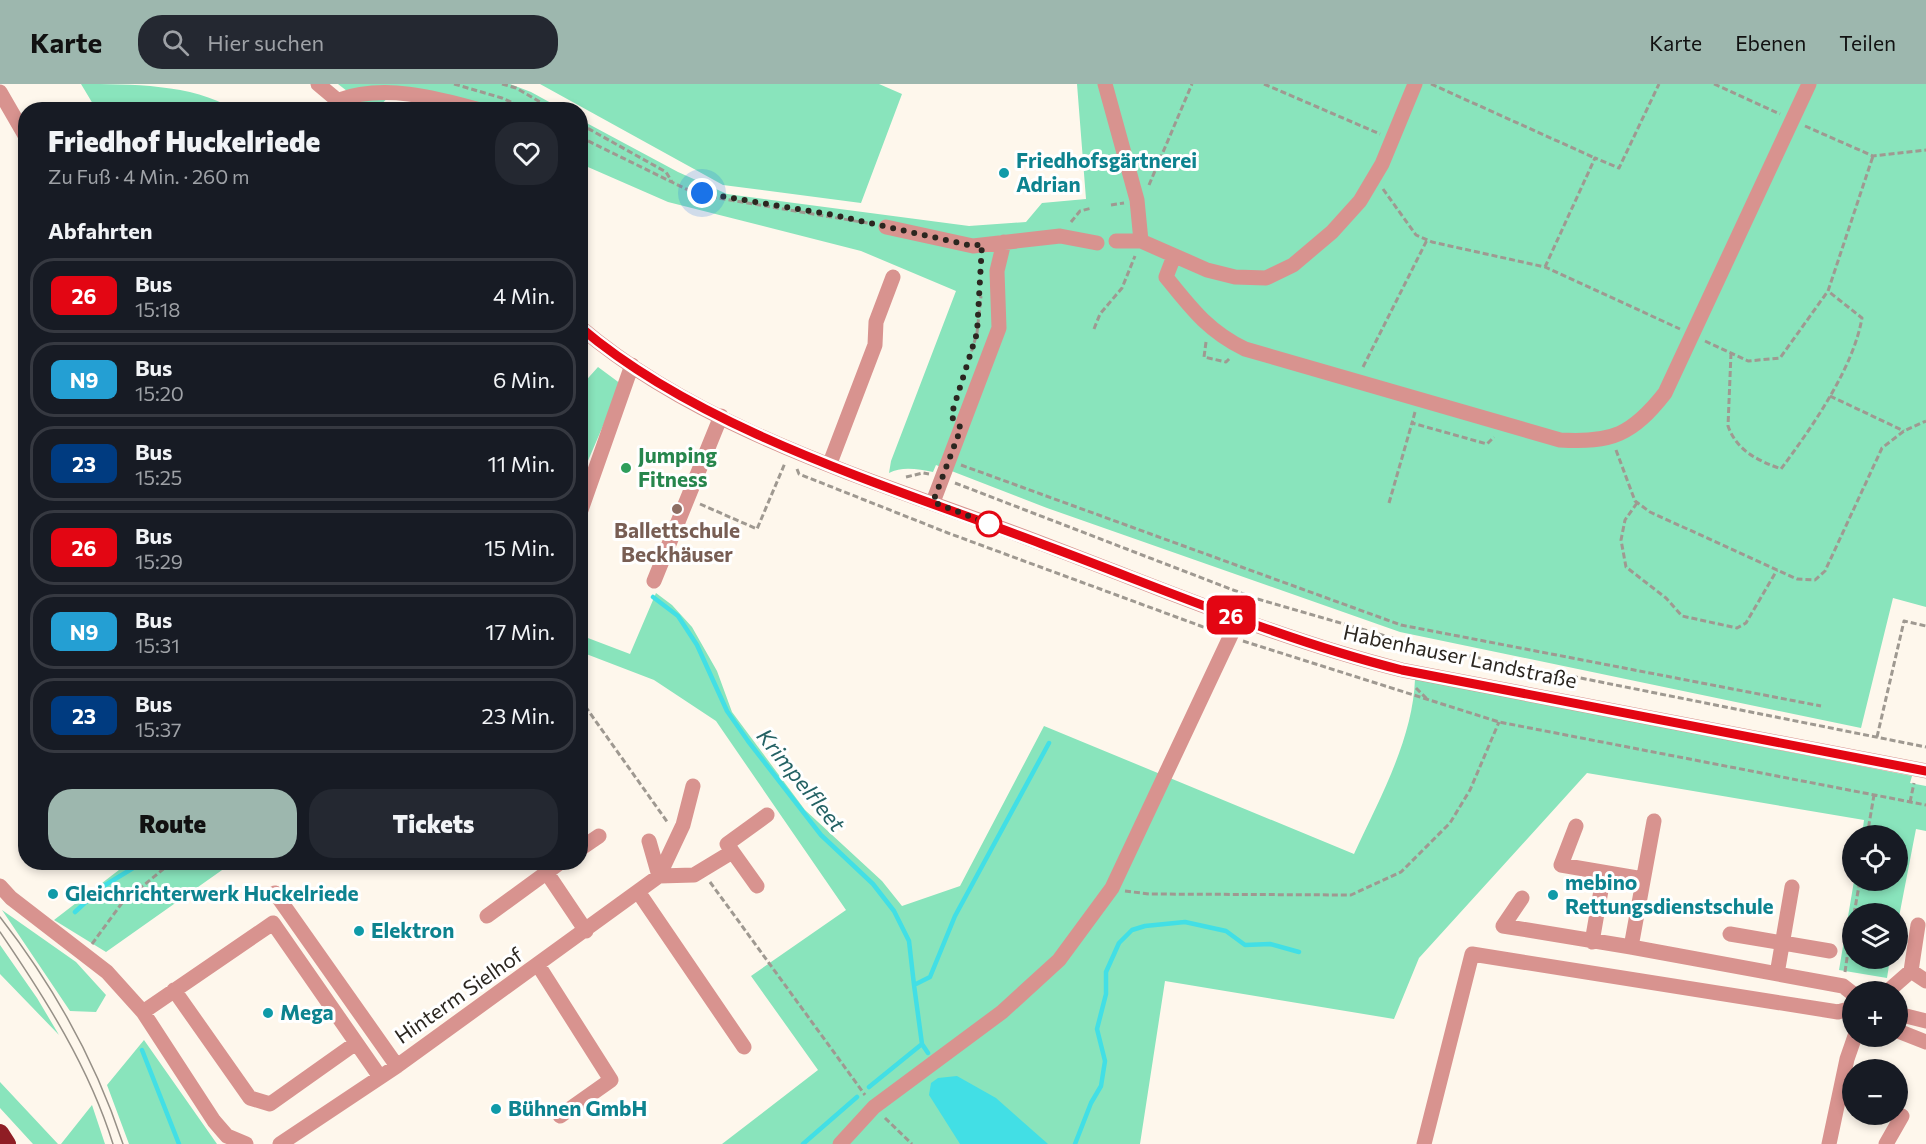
<!DOCTYPE html>
<html lang="de">
<meta charset="utf-8">
<style>
:root{--surface:#171b24;--page:#242831;--text:#f1f3f6;--muted:#9ea1a6;--line:#363941;--accent:#9db7ae}
body{margin:0;font-family:Commissioner,sans-serif;background:var(--page);color:var(--text);height:100vh;display:flex;flex-direction:column;font-size:22px;white-space:nowrap}
*{box-sizing:border-box;margin:0}
p{font-size:20px;color:var(--muted)}
.icon{flex:none;width:33px;height:33px;fill:none;stroke:currentColor;stroke-width:2;stroke-linecap:round;stroke-linejoin:round}
.map{position:relative;flex:1;overflow:hidden}
.panel{position:absolute;left:18px;top:18px;width:570px;height:768px;display:flex;flex-direction:column;background:var(--surface);border-radius:24px;box-shadow:0 3px 9px #0003}
.panel>*{flex:none}
.badge{padding:0 12px;border-radius:9px;font-size:21px;line-height:39px}
.fabs{position:absolute;left:1842px;top:741px;display:grid;gap:12px}
.fabs a{display:grid;place-items:center;width:66px;height:66px;border-radius:50%;background:var(--surface);box-shadow:0 3px 9px #0003;font-size:30px}
.you{position:absolute;width:30px;height:30px;margin:-15px;border:4px solid #fff;border-radius:50%;background:#1a73e8;box-shadow:0 0 0 9px #1a73e833}
.map>.badge{position:absolute;translate:-50% -50%;box-shadow:0 0 0 3px #fff}
h2{padding:0 30px;font-size:22px;line-height:54px}
.round{display:grid;place-items:center;flex:none;width:63px;height:63px;border-radius:24px;background:var(--page)}
.headline{display:flex;align-items:center;justify-content:space-between;height:102px;padding:0 30px}
h1{font-size:28px;font-weight:800;line-height:45px}
.action{display:flex;gap:12px;margin-top:auto;padding:12px 30px}
.action a{flex:1;height:69px;border-radius:24px;background:var(--accent);color:#111;font-size:24px;font-weight:800;line-height:69px;text-align:center}
.action a+a{background:var(--page);color:var(--text)}
ul{padding:0;list-style:none}
li{display:flex;align-items:center;gap:18px;height:75px;margin:0 12px 9px;padding:0 18px;border:3px solid var(--line);border-radius:24px}
li div{flex:1}
li b{display:block;font-size:22px}
li em{font-style:normal}
li .badge{min-width:66px;font-weight:700;text-align:center}
header{display:flex;align-items:center;gap:36px;box-sizing:border-box;height:84px;padding:0 30px;background:var(--accent);color:#111}
header strong{font-size:28px}
nav{display:flex;gap:33px;margin-inline-start:auto;font-size:21px}
.search{width:420px;height:54px;background:var(--page);display:flex;align-items:center;gap:15px;box-sizing:border-box;padding:0 21px;border-radius:24px;color:var(--muted);font-size:22px}
.map>svg:first-child{display:block}
.green{fill:#89e4bc}
.water{fill:#42dfe5}
.lines{fill:none;stroke-linecap:round;stroke-linejoin:round}
.stream{stroke:#42dfe5;stroke-width:4.5}
.path{stroke:#9f9991;stroke-width:3;stroke-dasharray:6 3;stroke-linecap:butt}
.minor{stroke:#d8938f;stroke-width:15}
.highway{stroke:#8f1d24;stroke-width:18}
.tram{stroke:#969087;stroke-width:1.5}
.line-casing{stroke:#fff;stroke-width:14}
.line{stroke:#e30613;stroke-width:9}
.walk{stroke:#2b2620;stroke-width:6;stroke-dasharray:0 10.8}
.culture-dot{fill:#0f9aa8;stroke:#fff;stroke-width:2}
.leisure-dot{fill:#2e9e5b;stroke:#fff;stroke-width:2}
.education-dot{fill:#8d6e63;stroke:#fff;stroke-width:2}
.stop-dot{fill:#fff;stroke:#e30613;stroke-width:3}
.labels{text-anchor:middle;stroke-width:6;stroke-linejoin:round;paint-order:stroke}
.culture-label{font-size:21px;font-weight:bold;fill:#0d838f;stroke:#fff;text-anchor:start}
.leisure-label{font-size:21px;font-weight:bold;fill:#27864d;stroke:#fff;text-anchor:start}
.education-label{font-size:21px;font-weight:bold;fill:#785e54;stroke:#fff}
.street-label{font-size:21px;fill:#2b2620;stroke:#fff}
.water-label{font-size:22px;font-style:italic;fill:#246264;stroke:#fff}
</style>
<header>
<strong>Karte</strong>
<div class="search"><svg class="icon" aria-label="search" viewBox="0 0 24 24"><circle cx="10" cy="10" r="6"/><path d="M15 15l6 6"/></svg>Hier suchen</div>
<nav><a>Karte</a><a>Ebenen</a><a>Teilen</a></nav>
</header>
<div class="map">
<svg width="1926" height="1060" viewBox="0 0 1926 1060">
<rect width="100%" height="100%" fill="#fef7ec"/>
<path class="green" d="M81,0c49,0 112,0 152,25h-137z
M338,0h172l21,8 31,17h-103l-68,-14 -15,14h-6z
M540,0h339l23,10 -41,109 -138,-18z
M1077,0h849v523l-33,-9 -32,130 -461,-96 -353,-124 -111,-43 -3,7c-15,-3 -31,-6 -44,1l2,-12 65,-170 -95,-40 -193,-49 -87,-38v-44l97,52 49,22 242,32 57,-4 16,-19 44,-4z
M598,283l23,17 -40,93v-91z
M656,509l16,12 20,22 25,44 15,41 73,98 77,71 20,25 58,-20 84,-160 310,128c25,-54 59,-115 61,-175l497,97 -2,7 16,3v45l-10,-2 -18,93v-8h-46v44l38,1 -3,19 -48,-8 15,-89 44,-1v-44l-36,-1 2,-15 -277,-47 -168,185 -25,61 -229,-38 -25,163h-418l96,-74 -67,-94 95,-66 -130,-189 -62,-41 -73,-28 -1,-17 50,19z
M128,779v-1l104,1 -126,89 -52,-32z
M2,826l74,52 30,33 -10,17 -26,-1z
M0,861l37,53 22,37 -59,-61z
M144,956l73,104h1h-89l-22,-59z
M0,998l58,62h-25l-33,-36z
M92,1021l13,39h-44z"/>
<path class="water" d="M957,992l39,22 52,46h-88l-31,-49 2,-12 7,-5z"/>
<g class="lines">
<path class="stream" d="M653,513l25,19 19,29 30,66 21,30 73,94 52,49 21,27 15,30 5,44
M75,828l27,-25 41,-25
M142,966l37,94
M928,969l-6,-9 -8,-59 16,-8 25,-61 94,-173
M869,1003l53,-43
M803,1060l54,-47
M1075,1060l16,-41 10,-17 4,-25 -8,-32 9,-35v-22l13,-29 13,-13 13,-4 40,-4 41,9 19,14 25,-1 29,8"/>
<path class="path" d="M454,0l48,14 26,12
M502,0l14,4 38,22
M1264,0l116,50
M1431,0l164,74
M1714,0l66,30
M503,26l11,-7
M580,40l86,48 6,10
M1805,42l68,30 53,-6
M580,53l106,52 32,9 155,26
M1149,101l43,-101
M1383,105l33,46 16,7 113,25 135,62
M1111,121l13,-2
M1071,138l9,-11 12,-3
M1545,183l50,-109 24,10 40,-84
M1094,245l6,-15 22,-26 13,-32
M1705,257l43,20 32,-3 48,-67 45,-135
M1206,258l-2,15 22,5 4,-4
M1731,269l-3,73c9,25 29,34 53,43 31,-42 72,-100 81,-151l-34,-27
M969,276l8,-27 4,-37
M1363,283l64,-127
M1830,312l74,35
M1415,328l-3,11 75,21 7,-7
M1616,366l19,51 15,11 147,67 18,1 10,-9 57,-123 22,-17 22,-10
M961,381l440,160 420,81
M797,385l2,5 149,59 269,99
M906,393l17,-4 6,1
M955,399l299,115 166,48 506,101
M1389,419l23,-80
M1637,419l-12,17 -4,20 5,27 40,31 16,18 55,12 9,-5 31,-53
M700,420l57,25 28,-66
M1243,557l256,81 427,83
M1416,604l12,12
M580,615l88,124
M1877,653l27,-116 22,5
M1910,718l4,-19
M1867,752l7,-41
M710,798l155,213
M1125,807l24,3 202,1 50,-23 49,-49 20,-33 29,-68
M1854,830l6,-34
M92,860l30,-41 50,-41
M1845,888l7,-49
M885,1034l27,26"/>
<path class="minor" d="M318,0l31,26
M1105,0l32,116 4,41
M0,8l26,45
M339,16c44,-16 95,-3 141,10
M886,143l87,19 87,-10 37,7
M1116,157h25l66,29 28,7 31,1 27,-13 39,-33 28,-31 22,-37 33,-80
M1174,172l-8,21c25,31 42,54 79,72l315,91c52,3 72,-5 105,-47l144,-309
M580,243c124,106 300,155 450,212 122,46 244,99 372,131l524,101
M830,379l45,-118 1,-23 17,-45
M933,418l66,-174 -2,-57 7,-29
M581,426l51,-145
M654,497l67,-165
M1654,737l-23,126 212,39 9,7
M1576,742l-15,39 82,14
M649,757l10,35
M580,765l19,-13
M547,789l39,58
M659,792l35,-1 38,-23
M0,802l11,12 96,74 36,40 71,109 13,15 19,8
M757,802l-30,-42 40,-29
M275,809l122,173
M639,809l105,154
M1522,814l-19,28 128,21
M487,832l74,-54
M1918,841l-7,46 15,10
M1730,850l100,17
M1592,858l12,-69
M538,881l73,115 -51,36
M1777,890l15,-87
M174,906l76,108 20,6 86,-61
M1887,908l24,-21
M143,928l130,-89 107,154
M1898,930l28,7
M1898,947l28,11
M280,1060l117,-78 262,-190 24,-51 10,-39
M840,1060l34,-37 128,-95 57,-52 53,-72 127,-270
M1424,1060l48,-190 366,58 14,-4
M1829,1060l18,-85 8,-23
M1886,1060l16,-28"/>
<path class="highway" d="M0,1049l7,11"/>
<path class="tram" d="M0,833c53,68 96,145 123,227
M0,848c45,66 89,135 113,212"/>
</g>
<g class="lines">
<g class="line-casing">
<path id="line" d="M580,243c123,105 312,160 462,217 119,44 236,95 360,126l524,101"/>
</g>
<use href="#line" class="line"/>
<path class="walk" d="M702,109l132,22 139,31 9,-2 -5,89 -26,83 10,12 -28,74 56,22"/>
</g>
<g class="culture-dot">
<circle cx="1004" cy="89" r="6"/>
<circle cx="53" cy="810" r="6"/>
<circle cx="1553" cy="811" r="6"/>
<circle cx="359" cy="847" r="6"/>
<circle cx="268" cy="929" r="6"/>
<circle cx="496" cy="1025" r="6"/>
</g>
<circle class="leisure-dot" cx="626" cy="384" r="6"/>
<circle class="education-dot" cx="677" cy="425" r="6"/>
<circle class="stop-dot" cx="989" cy="440" r="12"/>
<g class="labels">
<g class="culture-label">
<text x="1016" y="84">Friedhofsgärtnerei<tspan x="1016" dy="24">Adrian</tspan></text>
<text x="1565" y="806">mebino<tspan x="1565" dy="24">Rettungsdienstschule</tspan></text>
<text x="65" y="817">Gleichrichterwerk Huckelriede</text>
<text x="371" y="854">Elektron</text>
<text x="280" y="936">Mega</text>
<text x="508" y="1032">Bühnen GmbH</text>
</g>
<g class="leisure-label">
<text x="638" y="379">Jumping<tspan x="638" dy="24">Fitness</tspan></text>
</g>
<g class="education-label">
<text x="677" y="454">Ballettschule<tspan x="677" dy="24">Beckhäuser</tspan></text>
</g>
<g class="street-label">
<text transform="translate(1460 573) rotate(12)" y="7">Habenhauser Landstraße</text>
<text transform="translate(459 912) rotate(-35)" y="7">Hinterm Sielhof</text>
</g>
<g class="water-label">
<text transform="translate(801 696) rotate(51)" y="8">Krimpelfleet</text>
</g>
</g>
</svg>
<div class="fabs">
<a><svg class="icon" aria-label="locate" viewBox="0 0 24 24"><circle cx="12" cy="12" r="6"/><path d="M12 2v4M12 18v4M2 12h4M18 12h4"/></svg></a>
<a><svg class="icon" aria-label="layers" viewBox="0 0 24 24"><path d="M12 4l9 5-9 5-9-5zM3 14l9 5 9-5"/></svg></a>
<a>+</a>
<a>−</a>
</div>
<div class="you" style="left:702px;top:109px"></div>
<b class="badge" style="left:1231px;top:531px;background:#e30613;color:#fff">26</b>
<section class="panel">
<div class="headline"><div><h1>Friedhof Huckelriede</h1><p>Zu Fuß · 4 Min. · 260 m</p></div><a class="round"><svg class="icon" aria-label="heart" viewBox="0 0 24 24"><path d="M12 20l-8-8c-3-5 5-10 8-4 3-6 11-1 8 4z"/></svg></a></div>
<h2>Abfahrten</h2>
<ul>
<li><span class="badge" style="background:#e30613;color:#fff">26</span><div><b>Bus</b><p>15:18</p></div><em>4 Min.</em></li>
<li><span class="badge" style="background:#249fd3;color:#fff">N9</span><div><b>Bus</b><p>15:20</p></div><em>6 Min.</em></li>
<li><span class="badge" style="background:#003b80;color:#fff">23</span><div><b>Bus</b><p>15:25</p></div><em>11 Min.</em></li>
<li><span class="badge" style="background:#e30613;color:#fff">26</span><div><b>Bus</b><p>15:29</p></div><em>15 Min.</em></li>
<li><span class="badge" style="background:#249fd3;color:#fff">N9</span><div><b>Bus</b><p>15:31</p></div><em>17 Min.</em></li>
<li><span class="badge" style="background:#003b80;color:#fff">23</span><div><b>Bus</b><p>15:37</p></div><em>23 Min.</em></li>
</ul>
<div class="action"><a>Route</a><a>Tickets</a></div>
</section>
</div>
